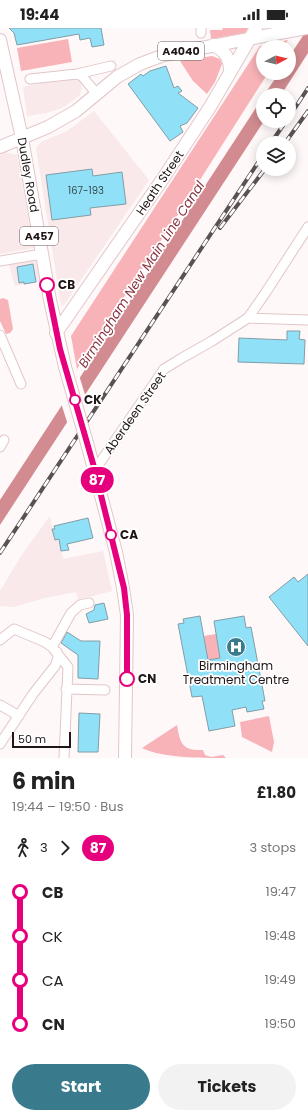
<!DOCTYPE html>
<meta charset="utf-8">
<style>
:root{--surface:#fff;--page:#f2f2f2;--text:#222;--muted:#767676;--accent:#397b8d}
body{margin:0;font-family:Poppins,sans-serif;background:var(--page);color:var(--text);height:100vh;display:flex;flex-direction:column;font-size:15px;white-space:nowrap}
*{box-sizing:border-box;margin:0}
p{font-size:13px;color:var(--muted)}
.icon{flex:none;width:22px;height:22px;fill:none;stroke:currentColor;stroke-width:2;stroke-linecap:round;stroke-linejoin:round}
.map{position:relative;height:730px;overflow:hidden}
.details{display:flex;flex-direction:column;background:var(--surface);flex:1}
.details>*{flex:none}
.badge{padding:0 8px;border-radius:13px;font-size:14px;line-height:26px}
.needle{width:26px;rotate:83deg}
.fabs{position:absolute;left:256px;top:12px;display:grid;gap:8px}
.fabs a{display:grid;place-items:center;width:40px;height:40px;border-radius:50%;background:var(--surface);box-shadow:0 2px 10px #0003;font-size:20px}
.scale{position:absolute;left:12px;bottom:10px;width:59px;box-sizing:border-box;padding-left:4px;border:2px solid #201617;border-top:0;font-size:11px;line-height:14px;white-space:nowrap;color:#201617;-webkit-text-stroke:3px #fff;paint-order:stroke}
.map>.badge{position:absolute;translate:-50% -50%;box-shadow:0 0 0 2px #fff}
.legs{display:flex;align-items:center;gap:6px;height:44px;padding:0 12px;font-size:13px}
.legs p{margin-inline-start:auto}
.headline{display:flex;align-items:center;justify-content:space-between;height:68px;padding:0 12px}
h1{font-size:22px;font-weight:700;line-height:30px}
.primary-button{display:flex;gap:8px;margin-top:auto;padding:8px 12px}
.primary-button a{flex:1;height:46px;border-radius:24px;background:var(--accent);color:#fff;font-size:16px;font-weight:700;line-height:46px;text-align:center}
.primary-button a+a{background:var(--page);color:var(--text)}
ul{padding:0 12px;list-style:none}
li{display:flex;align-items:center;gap:14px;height:44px;font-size:15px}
li i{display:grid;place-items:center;width:6px;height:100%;margin:0 5px;background:currentColor}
li i::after{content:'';width:10px;height:10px;margin:-5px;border:3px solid;border-radius:50%;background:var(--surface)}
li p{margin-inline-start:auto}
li:first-child i{background:linear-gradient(#0000 50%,currentColor 0)}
li:last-child i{background:linear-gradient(currentColor 50%,#0000 0)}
.status{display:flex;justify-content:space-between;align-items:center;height:28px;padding:0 20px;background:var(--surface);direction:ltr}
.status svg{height:11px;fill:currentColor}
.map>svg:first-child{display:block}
.built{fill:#f9e9ea}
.green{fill:#f8b3b8}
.water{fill:#d28c91}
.pier{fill:#fef8f8}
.building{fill:#90e1f8;stroke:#829da6}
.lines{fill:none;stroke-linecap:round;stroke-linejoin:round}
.minor-casing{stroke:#e3c6c8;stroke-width:11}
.major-casing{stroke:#e3c6c8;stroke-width:14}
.minor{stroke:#fff;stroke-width:9}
.major{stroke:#fff;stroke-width:12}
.rail-casing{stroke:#5a5252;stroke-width:4}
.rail{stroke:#fff;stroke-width:2.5;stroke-dasharray:8;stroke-linecap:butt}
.major-bridge-casing{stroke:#e3c6c8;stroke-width:14;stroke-linecap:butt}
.major-bridge{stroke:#fff;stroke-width:12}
.line-1-casing{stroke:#fff;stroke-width:9}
.line-1{stroke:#e6007e;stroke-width:6}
.stop-1-dot{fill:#fff;stroke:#e6007e;stroke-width:2}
.labels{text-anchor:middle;stroke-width:3.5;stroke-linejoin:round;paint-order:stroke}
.number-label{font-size:10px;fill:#3c494f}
.shield{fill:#fff;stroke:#635c5d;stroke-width:1}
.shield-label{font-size:11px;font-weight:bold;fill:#201617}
.street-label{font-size:12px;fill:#201617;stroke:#fff}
.stop-label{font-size:12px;font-weight:bold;fill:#201617;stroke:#fff;text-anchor:start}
.poi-label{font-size:12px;fill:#201617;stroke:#fff}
.water-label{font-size:13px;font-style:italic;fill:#893440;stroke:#fff}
</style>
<div class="status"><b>19:44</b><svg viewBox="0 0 49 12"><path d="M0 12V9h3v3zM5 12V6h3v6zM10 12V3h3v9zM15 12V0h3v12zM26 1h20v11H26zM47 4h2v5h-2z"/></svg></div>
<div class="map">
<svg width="308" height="730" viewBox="0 0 308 730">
<rect width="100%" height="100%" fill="#fef8f8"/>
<path class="built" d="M74,48l6,5 2,6 -2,8 -16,12 -17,6 -20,3 -4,-29z
M94,83l55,69 -85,125h-3l-25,-157 5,-6 26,-11z
M5,124l12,3 17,93 -34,6v-99z
M36,232l5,21 -26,5 -6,-21z
M50,488l5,24 4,-1 4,20 40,-8 9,40 -34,9 -2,-8 -31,6 -31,9 -14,-1v-15l21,-35z"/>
<path class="green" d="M223,0h25l-3,5 -34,6 -1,-9h12z
M68,11l4,23 -51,9 -4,-23z
M288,12l-4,7h-21v26h5l-91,143 -100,153 -6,-33 189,-290z
M212,28l8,3 2,5 -7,18 -8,12 -14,-13 -13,-20z
M3,270l5,2 5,29 -3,4 -4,1 -6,-13v-22z
M216,606l4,24 -12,2 -4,-24z
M269,688l5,26 -2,10 -30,-15 -2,-15z
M177,697c3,18 5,26 26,25l2,5 6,2 12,-2 3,3c-25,0 -64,0 -84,-10z"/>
<path class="water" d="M308,0v25l-27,42h-17l15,-22h10v-16z
M263,69l1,24 -264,404v-25z"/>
<path class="pier" d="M79,347l7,23 -18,27 -7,-22z"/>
<path class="building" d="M9,0h92l3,17 -12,2 -2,-9 -10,2 -1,-6 -62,11 -3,-12z
M166,38l8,22 4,-2 4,5 -4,2 20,15 -11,15 -7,3 3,6 -13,9 -42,-57 13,-10 2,2 7,-5z
M92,141l1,7 29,-4 4,32 -36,4 1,7 -39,5 -6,-45z
M33,236l3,18 -12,2v-2l-5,1 -2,-16z
M287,303h13l-1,8 6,1 -1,24 -66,-2 1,-24 48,2z
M88,490l5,20 -26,6 2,6 -8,1 -2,-12 -4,1 -3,-11h3l-1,-3z
M308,546v72l-39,-49 25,-20 4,5z
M104,575l4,16 -19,4 -3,-9 8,-4 1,-5z
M200,588l8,44 12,-2 -6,-37 30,-5 2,12 5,-1 14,74h-3l2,8 -17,3 -1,-5 -14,3 3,16 -26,5 -7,-35 -10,1 -14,-73 6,-1 -1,-4z
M67,604l14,9h19l-2,38 -20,-1v-23l-17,-12z
M79,685l21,1 -2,38h-20z"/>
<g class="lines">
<g class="minor-casing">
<path id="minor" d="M201,0v5
M77,46l5,2 14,17
M30,51l47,-5 34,-8
M0,233l42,-7
M248,290l60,2
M0,307l21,49
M0,419l4,-7
M94,439l5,-3 65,-95 18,-11 30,-17 36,-23 18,-26 42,-65
M0,612l14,-11 31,13 7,5 16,20 -4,91
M52,619l19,-34 9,-8 9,-2
M66,661l39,1
M0,677l19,11
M0,716l33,-50 22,-28 3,-8 -1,-6"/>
</g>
<g class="major-casing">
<path id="major" d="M0,12l22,98 28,162 15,67
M213,17c13,6 17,14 17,27
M0,119l48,-20 28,-16 41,-34 23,-13 24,-9 142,-27
M56,305l106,-153 48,-73 46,-79
M87,415l29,109 7,36 4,27 -2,143"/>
</g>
<use href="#minor" class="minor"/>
<use href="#major" class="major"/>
<g class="rail-casing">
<path id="rail" d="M289,89l19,-29
M271,115l15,-22
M285,115l23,-32
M220,200l45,-59
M0,525l263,-398"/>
</g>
<use href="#rail" class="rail"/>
<g class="major-bridge-casing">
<path id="major-bridge" d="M65,339l22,76"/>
</g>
<use href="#major-bridge" class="major-bridge"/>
</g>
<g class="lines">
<g class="line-1-casing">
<path id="line-1" d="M47,257l13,64 34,118 30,121 3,27v64"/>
</g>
<use href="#line-1" class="line-1"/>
</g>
<defs>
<g id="hospital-disc" transform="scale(1)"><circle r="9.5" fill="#397b8d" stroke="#fff"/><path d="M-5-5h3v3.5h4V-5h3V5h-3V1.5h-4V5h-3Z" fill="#fff"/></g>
</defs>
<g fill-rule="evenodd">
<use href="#hospital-disc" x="236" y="619"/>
</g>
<g class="stop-1-dot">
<circle cx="47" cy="257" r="7"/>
<circle cx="75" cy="372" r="5"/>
<circle cx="111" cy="507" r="5"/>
<circle cx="127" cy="651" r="7"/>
</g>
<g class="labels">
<g class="number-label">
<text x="86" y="166">167-193</text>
</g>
<g class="shield">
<rect x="158" y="14" width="46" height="18" rx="3"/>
<rect x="20" y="199" width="38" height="18" rx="3"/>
</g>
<g class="shield-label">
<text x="181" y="27">A4040</text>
<text x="39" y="212">A457</text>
</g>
<g class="street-label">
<text transform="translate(28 147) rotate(80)" y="4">Dudley Road</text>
<text transform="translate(160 155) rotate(-56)" y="4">Heath Street</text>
<text transform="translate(135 385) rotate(-55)" y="4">Aberdeen Street</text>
</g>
<g class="stop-label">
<text x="58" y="261">CB</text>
<text x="84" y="376">CK</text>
<text x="120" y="511">CA</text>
<text x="138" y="655">CN</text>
</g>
<g class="poi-label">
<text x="236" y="642">Birmingham<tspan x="236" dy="14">Treatment Centre</tspan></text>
</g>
<g class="water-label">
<text transform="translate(141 246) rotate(-57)" y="5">Birmingham New Main Line Canal</text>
</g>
</g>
</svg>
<div class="fabs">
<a><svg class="needle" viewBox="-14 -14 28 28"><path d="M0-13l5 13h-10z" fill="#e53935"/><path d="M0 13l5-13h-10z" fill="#767676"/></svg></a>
<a><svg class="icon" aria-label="locate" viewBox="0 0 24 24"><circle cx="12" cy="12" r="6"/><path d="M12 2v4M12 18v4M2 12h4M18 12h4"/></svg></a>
<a><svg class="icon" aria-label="layers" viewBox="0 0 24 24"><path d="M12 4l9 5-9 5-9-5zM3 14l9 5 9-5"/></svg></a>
</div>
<div class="scale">50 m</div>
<b class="badge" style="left:97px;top:452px;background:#e6007e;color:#fff">87</b>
</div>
<section class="details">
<div class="headline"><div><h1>6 min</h1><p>19:44 – 19:50 · Bus</p></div><b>£1.80</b></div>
<div class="legs"><svg class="icon" aria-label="walk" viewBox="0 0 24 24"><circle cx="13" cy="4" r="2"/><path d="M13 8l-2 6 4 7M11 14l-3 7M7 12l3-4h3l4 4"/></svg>3<svg class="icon" aria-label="forward" viewBox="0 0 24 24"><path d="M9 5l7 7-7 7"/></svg><b class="badge" style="background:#e6007e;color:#fff">87</b><p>3 stops</p></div>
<ul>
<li><i style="color:#e6007e"></i><b>CB</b><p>19:47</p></li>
<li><i style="color:#e6007e"></i><span>CK</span><p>19:48</p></li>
<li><i style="color:#e6007e"></i><span>CA</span><p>19:49</p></li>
<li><i style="color:#e6007e"></i><b>CN</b><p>19:50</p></li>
</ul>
<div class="primary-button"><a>Start</a><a>Tickets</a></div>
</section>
